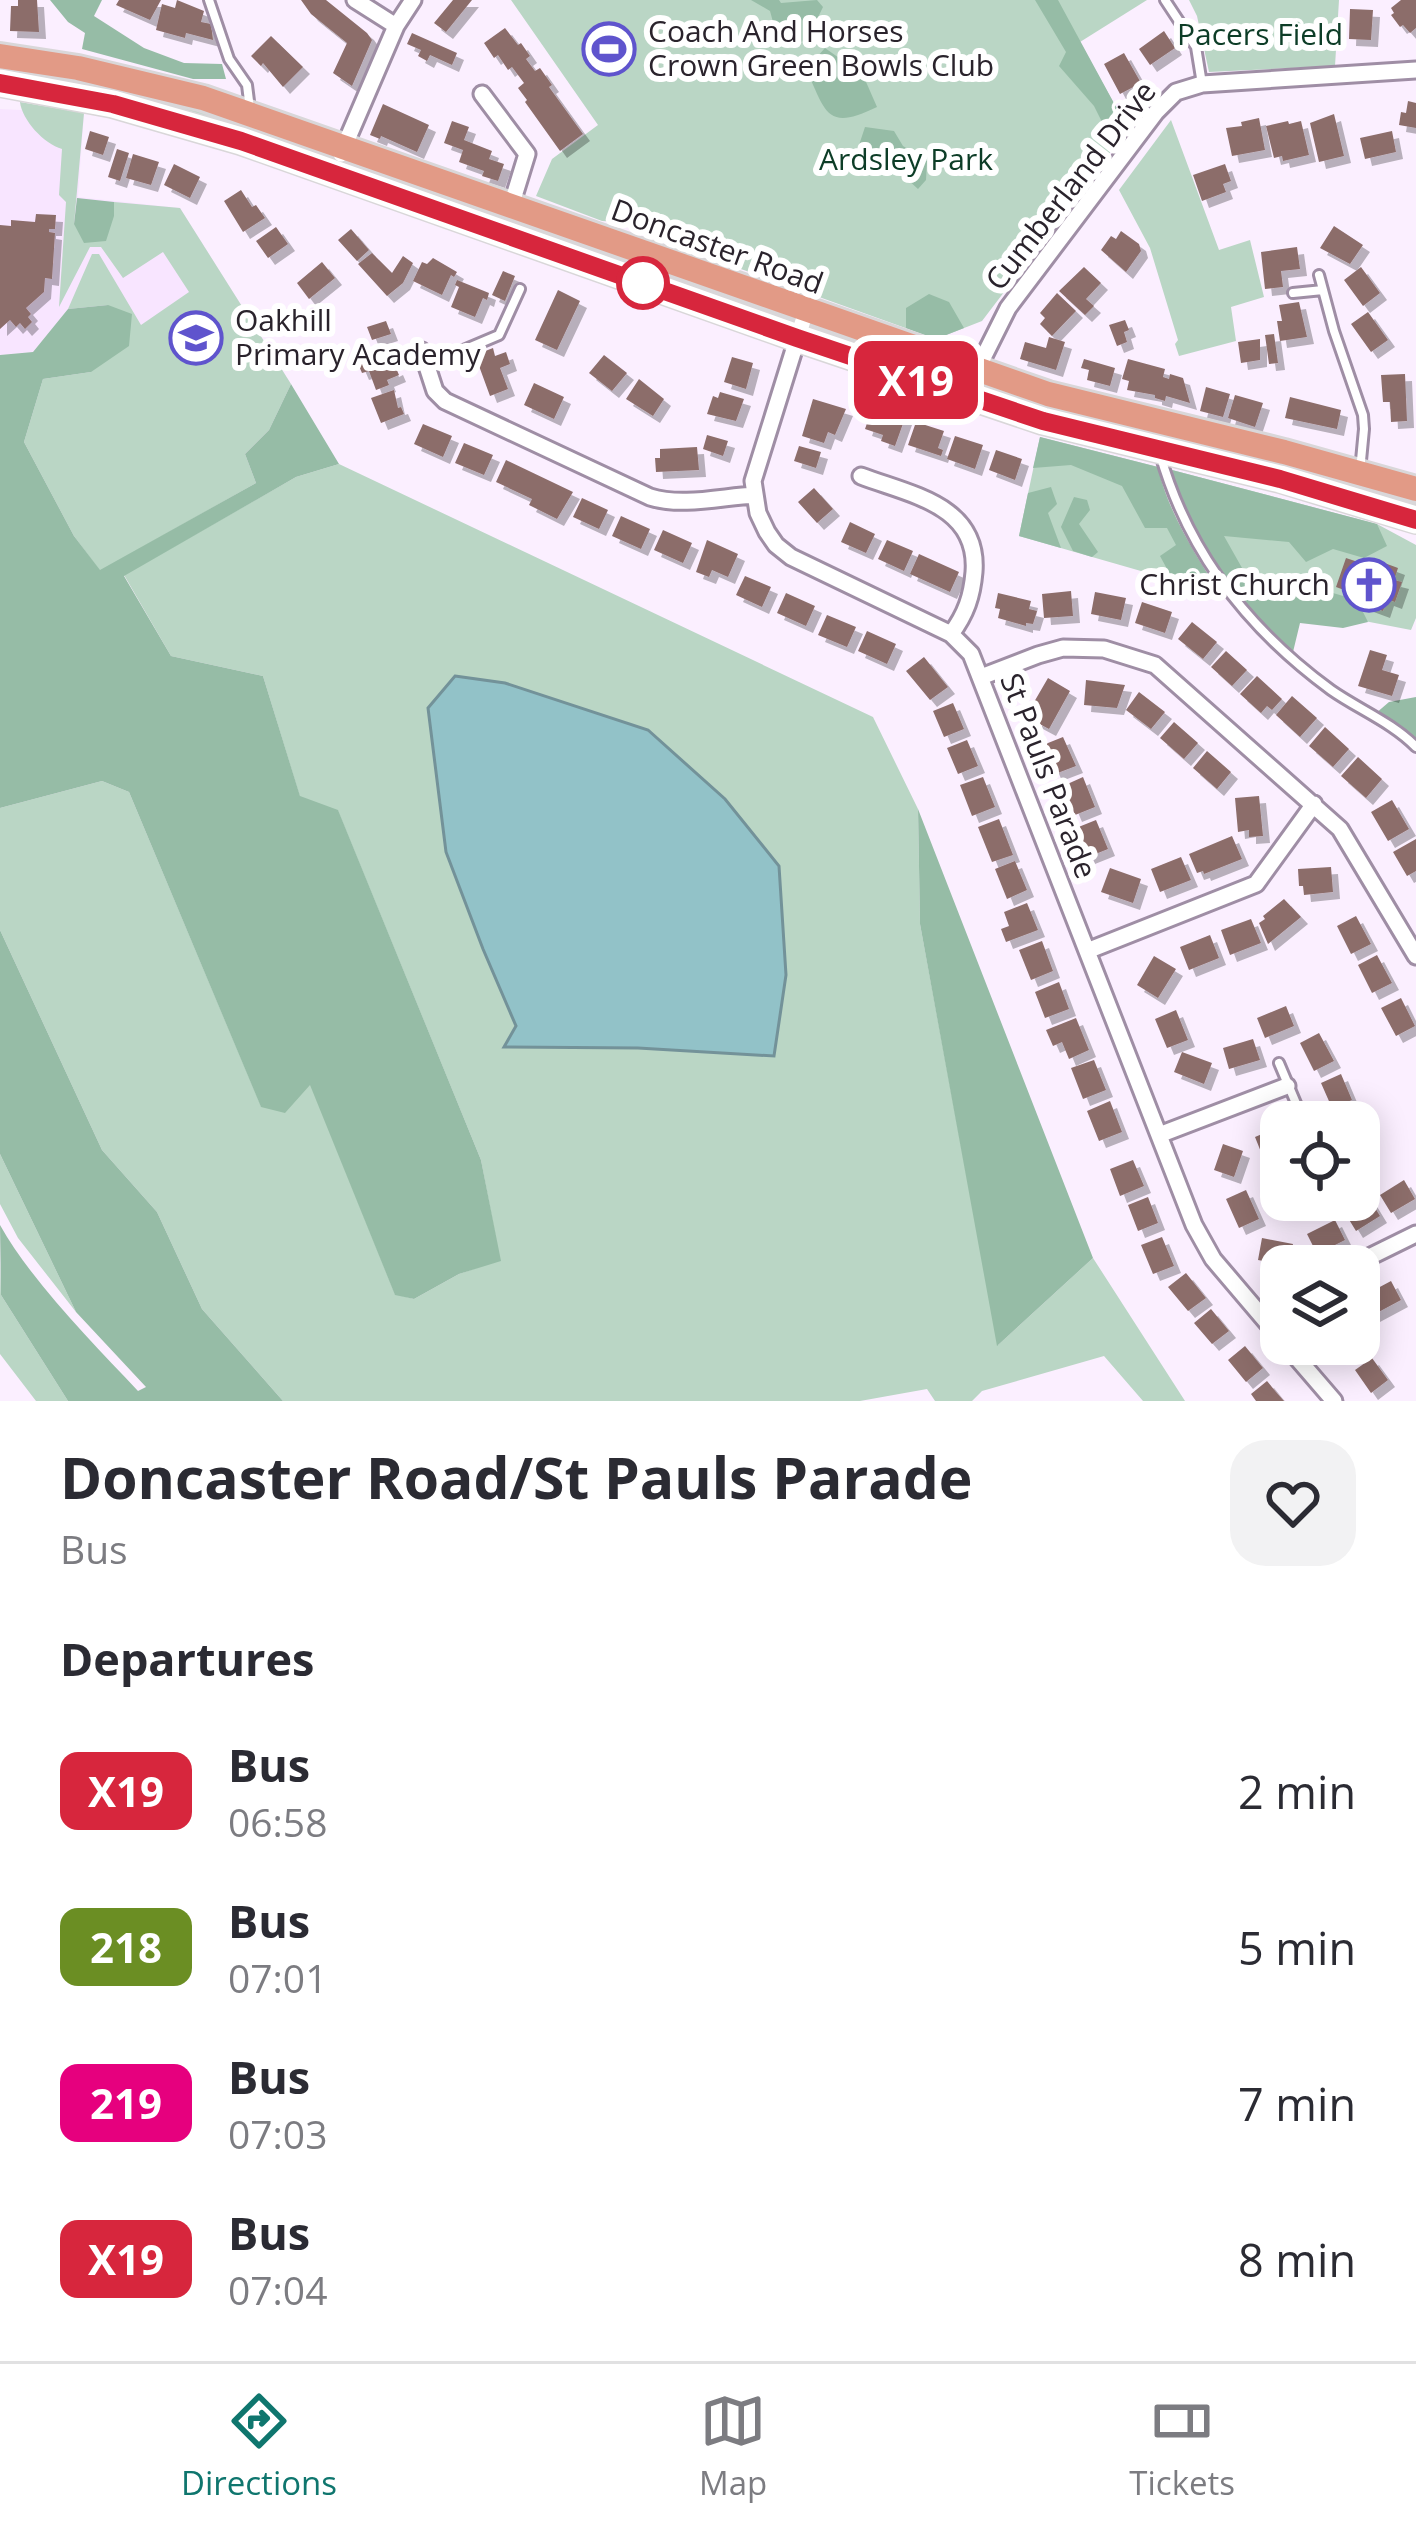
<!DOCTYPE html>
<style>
:root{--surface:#fff;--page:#f2f2f3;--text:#2b2b33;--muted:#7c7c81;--line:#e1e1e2;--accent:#0f766e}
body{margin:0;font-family:"Open Sans",sans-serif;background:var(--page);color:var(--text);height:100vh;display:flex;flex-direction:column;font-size:45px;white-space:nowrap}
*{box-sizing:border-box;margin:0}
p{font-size:39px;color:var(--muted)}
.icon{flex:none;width:66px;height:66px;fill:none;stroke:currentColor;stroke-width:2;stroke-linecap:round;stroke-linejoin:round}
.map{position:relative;height:1401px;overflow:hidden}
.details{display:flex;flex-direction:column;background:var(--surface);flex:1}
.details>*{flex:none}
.badge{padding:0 24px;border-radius:18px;font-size:42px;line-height:78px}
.controls{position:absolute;left:1260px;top:1101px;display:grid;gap:24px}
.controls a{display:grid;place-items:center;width:120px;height:120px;border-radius:24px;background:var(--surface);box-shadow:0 6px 30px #0003;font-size:60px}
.map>.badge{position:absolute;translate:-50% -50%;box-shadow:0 0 0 6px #fff}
h2{padding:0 60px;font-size:45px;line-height:108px}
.round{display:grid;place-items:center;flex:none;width:126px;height:126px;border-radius:36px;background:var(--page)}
.head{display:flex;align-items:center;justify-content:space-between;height:204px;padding:0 60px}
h1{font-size:57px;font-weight:700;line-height:90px}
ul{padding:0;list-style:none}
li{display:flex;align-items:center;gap:36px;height:156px;padding:0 60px}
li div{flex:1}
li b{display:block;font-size:45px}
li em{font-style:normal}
li .badge{min-width:132px;font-weight:700;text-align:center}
.tabs{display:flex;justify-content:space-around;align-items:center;height:168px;border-top:3px solid var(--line);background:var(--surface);font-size:33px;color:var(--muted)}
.tabs a{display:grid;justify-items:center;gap:6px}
.tabs .on{color:var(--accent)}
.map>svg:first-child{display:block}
.built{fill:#f8e5ff}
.green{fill:#bad6c5;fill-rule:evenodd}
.forest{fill:#96bca6}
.water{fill:#92c2c8;stroke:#739299;stroke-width:3}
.building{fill:#8c6d6b;filter:url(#shadow)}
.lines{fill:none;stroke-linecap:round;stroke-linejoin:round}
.service-casing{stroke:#9f8ea5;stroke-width:14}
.minor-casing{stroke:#9f8ea5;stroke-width:21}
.trunk-casing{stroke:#d9d7d9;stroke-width:30}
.service{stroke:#fff;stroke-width:8}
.minor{stroke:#fff;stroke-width:15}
.trunk{stroke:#e29a86;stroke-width:24}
.line-casing{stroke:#fff;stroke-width:27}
.line{stroke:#d7263d;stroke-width:18}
.stop-dot{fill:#fff;stroke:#d7263d;stroke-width:6}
.labels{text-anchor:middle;stroke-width:12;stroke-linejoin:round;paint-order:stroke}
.poi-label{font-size:30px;fill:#2a232c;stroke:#fff;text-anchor:start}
.park-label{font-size:30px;fill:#0d3d27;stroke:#fff}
.street-label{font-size:30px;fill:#2a232c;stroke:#fff}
</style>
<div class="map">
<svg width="1416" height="1401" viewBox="0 0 1416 1401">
<defs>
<filter id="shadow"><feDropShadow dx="7" dy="7" stdDeviation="0" flood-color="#0004"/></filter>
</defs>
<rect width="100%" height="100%" fill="#fbefff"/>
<path class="built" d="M0,109l84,4 -6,84 102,11 111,176 -22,46 -13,53 -188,-174 -35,43 -33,3z"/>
<path class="green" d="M511,0h636l-67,42 48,87 -146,192 -46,18 -237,-85 -28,-20 -35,-11 -34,-2 -66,-25 16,-37 46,-34z
M1189,0h150l-4,66 -126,6 -12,-56z
M0,64l146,27 176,58 1,5 -5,4c-59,-22 -118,-45 -179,-60 -46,-12 -92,-19 -139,-26z
M20,102l64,11 -10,111 40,-8v-14l66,6 111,176 -22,46 -24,24 11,29 -156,88 -26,-35 -50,-94 19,-63 48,-7 17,-67 -40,4 24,-55h7l42,71 48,-33 -26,-40 -40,26 -22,-31h-11l-31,60 7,-105 -7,-7 3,-46c-18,-5 -40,-29 -42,-47z
M1171,120l48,130 31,-10 14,57 -33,10 5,34 -57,15 -4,-12 3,-4 -28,-92 -31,-58z
M361,163l345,123 -3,8 -344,-123 -2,-5z
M1071,411l345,89v8l-140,-42 -207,-47z
M1040,437l118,30c8,41 39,92 63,127l-202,-58z
M339,464l534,253 45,92 2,115 78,421 95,-87 92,143h-42l-39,-45 -122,35 -10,10h-37l-8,-12 -67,12h-577l-81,-92 -45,-97 -55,-62 -102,-220v-122l102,-27 27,11 132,314 49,-23 85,211 19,5 45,-25 41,-14 -19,-100 -143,-349 -38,-14 -37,-121 -92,-20 -47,-81 172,-98zM516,1026l122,22 -133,-1z
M1172,470l205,54 39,21v73l-5,12 -171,-33 -46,-70z
M0,1154l76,158 -58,-74 -18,-34z
M0,1263l1,32 67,106h-32l-36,-47z"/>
<path class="forest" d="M50,0h52l-8,16 50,32 40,15 38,1 4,15h-33l-111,-30 3,-16 -17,-11z
M751,0h28l2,3 36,-3 6,7 -16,33 -19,6 -15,-24 -3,-11z
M1035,0h23l70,129 -7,10 -12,-3 -15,-30 -35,-40 7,-14z
M825,48l38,27 14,32c-51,25 -51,5 -71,-38z
M865,127l29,4 9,15 24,15 -1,19 -8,9 -23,-21 -23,2 -15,-19z
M77,198l37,4v14l-8,25 -22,2 -10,-19z
M929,294l20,8 15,26 -28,11 -30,-11v-20z
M108,305l24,9 -3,32 -38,26 -48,7 -19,63 50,94 26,34 156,-87 -11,-29 24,-24 22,-46 48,80 -43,13 -172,99 47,80 92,20 37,120 38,14 143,350 20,101 -42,13 -45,25 -19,-4 -85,-210 -25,28 -24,-6 -132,-315 -27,-11 -102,27v-453l33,-3 35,-43z
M1040,437l118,30c8,41 39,92 63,127l-48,-14 -13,-24 16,-11 -9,-17h-22l-23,-42 -51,-21 -38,3z
M1172,470l205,54 10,22 -23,12 -31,-9 -27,13 -17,-20 -65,-6 22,39 49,7 62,18 11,22 -25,6 -43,-5 -7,29c-45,-34 -112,-127 -121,-182z
M1051,487l6,17 -9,9 13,35 -42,-12 9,-43z
M1074,497l13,3 3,10 -11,14 19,28 -6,5 -19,-6 -12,-24z
M1416,697v56l-7,-8 -41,-25 21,-18z
M918,809l175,449 -96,88 -77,-422z
M0,930l102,220 55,62 45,97 81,92h-215l-67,-106 -1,-70c32,57 93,118 138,166l8,-4 -70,-75 -76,-158z"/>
<path class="water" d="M455,676l50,7 143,47 77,69 54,67 7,109 -12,81 -136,-8 -134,-1 12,-21 -33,-77 -37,-97 -18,-144z"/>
<path class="building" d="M18,0h19l2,32 -29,-1 1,-25h7z
M119,0h42l-11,20 -34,-15z
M177,0l27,11 -3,11 10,2 2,16 -27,-7 -1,5 -29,-8 6,-26 13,4z
M301,0h25l41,33 5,7 -20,46 -19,-13 14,-30 -36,-29z
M453,0h19l-26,32 -12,-9z
M1401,0h15v28l-6,5 -7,-8 -3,2 -9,-12 3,-2 -3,-5z
M1350,9l23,1 -2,30 -22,-1z
M505,28l13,17 3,-2 9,13 -4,3 9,12 5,-3 12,17 -3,2 34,47 -23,17 -35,-49 2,-2 -9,-12 6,-5 -12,-16 -4,3 -10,-15 -4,3 -10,-15z
M1164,31l11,17 -25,17 -11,-16z
M412,33l45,20 -5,12 -22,-10 -3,6 -9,-5 3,-6 -14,-6z
M271,36l32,31 -20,20 -20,-24 -2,3 -10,-10z
M1124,53l17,30 -21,11 -16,-30z
M1408,101l8,2v25l-17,-3 2,-13 5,1z
M383,104l46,21 -12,27 -36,-16 -1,3 -10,-4z
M1334,114l10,42 -25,6 -9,-39z
M1259,118l6,32 -33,6 -6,-28 16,-2 -1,-4z
M452,121l17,6 -5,13 28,11 -3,8 15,5 -6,17 -16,-5 2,-5 -25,-9 4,-12 -19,-7z
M1288,121l1,3 12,-3 8,34 -26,6 -1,-5 -8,2 -8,-32z
M90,131l19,6 -6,18 -18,-6z
M1392,131l4,21 -31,7 -5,-21z
M117,149l12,4 -9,28 -12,-4z
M133,154l26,8 -8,23 -25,-7z
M174,164l26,13 -10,21 -26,-13z
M1225,164l6,17 -8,3 3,8 -24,9 -9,-26z
M241,190l11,17 4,-2 9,13 -22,14 -19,-31z
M36,214l20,1 -1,14h-6v3l6,1 -3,46 -7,-1 -1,14 -18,16 5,6 -3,3 4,5 -7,7 -5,-6 -4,4 -6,-7 -10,9v-104l11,1v-6l24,2z
M1334,226l29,19 -13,19 -30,-16z
M276,227l12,17 -20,14 -12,-17z
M351,229l18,21 -12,11 -19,-21z
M1121,231l18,13 2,7 -15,21 -25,-22 10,-14 5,3z
M1297,247l3,22 -19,2 2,16 -18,2 -4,-37z
M372,253l20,20 11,-17 10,7 -10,20 -16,13 -29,-32z
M433,258l24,14 -3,5 -3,-2 -9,20 -29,-14 9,-19 5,2z
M322,262l13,16 -26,21 -12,-16z
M1084,267l17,16 -15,16 8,7 -9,9 -26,-24z
M1361,267l19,26 -17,13 -19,-26z
M503,271l12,5 -10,25 -13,-6z
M457,280l32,13 -2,7 -4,-2 -8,19 -24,-10 8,-20 -4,-2z
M558,290l22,11 -23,49 -22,-10z
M1057,293l19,18 -24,25 -12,-12 5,-6 -5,-5z
M1299,302l8,35 -27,4 -3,-20h5l-3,-16z
M1368,312l20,28 -17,12 -20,-28z
M1125,320l4,10 -5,2 3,10 -10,4 -8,-21z
M386,321l5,13 -19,6 -5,-13z
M1274,334l4,29 -9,1 -4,-29z
M1049,337l16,5 -9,28 -36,-11 5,-17 21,6z
M1260,339v21l-19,3 -3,-21z
M493,348l2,8 11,-4 4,12 -10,4 8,21 -18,7 -15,-41z
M389,350l3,7 -5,2 5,11 4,-2 3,7 -12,5 2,5 -13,5 -7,-19 -7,2 -6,-14 7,-2 1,3z
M604,355l23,18 -15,18 -23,-18z
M732,357l21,6 -7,26 -22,-7z
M1084,359l31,9 -5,18 -23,-6 2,-10 -8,-2z
M1128,359l37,10 -2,8 6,2 1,-5 13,4 7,25 -24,-7 -1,5 -10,-3v-3l-28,-5 2,-9 -7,-2z
M1405,374l2,47 -16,1 -1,-20h-7l-2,-27z
M639,379l25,20 -11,17 -27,-17z
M534,383l30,14 -10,22 -30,-14z
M1206,387l24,7 -7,23 -23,-6z
M394,390l4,18 3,-1 3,7 -23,9 -10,-25z
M720,392l24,7 -8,22 -29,-7 6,-18 5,2z
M859,392l13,4 -7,19 -13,-4z
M1235,395l28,8 -8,24 -27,-9z
M1290,397l51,13 -4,19 -52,-11z
M813,399l33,10 -11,26 -7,-3 -4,11 -22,-7z
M873,406l32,12 -10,28 -14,-5 2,-6 -18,-6z
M916,422l28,9 -6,17 5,2 -2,6 -33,-11z
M423,424l29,12 -9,21 -29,-13z
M707,435l21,6 -5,15 -20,-7z
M955,436l28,9 -8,24 -28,-10z
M464,443l29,12 -9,20 -29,-12z
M799,446l22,6 -5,16 -22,-7z
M697,447l2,23 -43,2 -1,-14h5v-9z
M996,450l26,9 -7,21 -26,-10z
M506,460l67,32 -16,27 -28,-14 3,-6 -36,-17z
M814,488l19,21 -16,14 -19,-21z
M582,498l26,12 -9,19 -26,-12z
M621,516l29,13 -9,20 -29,-13z
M850,522l25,12 -9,19 -25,-11z
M663,530l29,13 -9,20 -29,-13z
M707,540l31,14 -10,23 -16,-7 -3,7 -13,-5z
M887,540l26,11 -9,20 -26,-12z
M919,554l40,18 -9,20 -40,-18z
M1346,558l30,10 3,-7 19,7 -4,12 8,2 -7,20 -8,-3 -4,12 -19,-7 2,-6 -30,-11z
M745,576l26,11 -9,20 -26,-12z
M1071,591l2,25 -29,2 -2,-24z
M1095,592l31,6 -5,22 -30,-6z
M786,593l29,13 -9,20 -29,-13z
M998,593l33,8 -2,8 8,2 -4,13 -7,-1v3l-28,-8 2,-9 -5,-1z
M1142,602l30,10 -7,21 -30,-10z
M827,615l29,12 -9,20 -29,-12z
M1192,622l25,20 -14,17 -25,-20z
M867,631l29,13 -9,20 -29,-13z
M1370,650l17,5 -5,15 17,5 -7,21 -34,-10z
M1226,651l21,19 -15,16 -21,-19z
M924,657l24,30 -18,13 -24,-29z
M1257,676l25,23 -10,11 -5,-4 -6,7 -21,-19z
M1048,678l22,13 -21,38 -15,-8 4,-7 -8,-5z
M1086,680l39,5 -8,23 -33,-3z
M1139,692l26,20 -14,17 -25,-19z
M1292,696l25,22 -17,19 -24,-22z
M953,703l11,26 -20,8 -11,-26z
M1174,722l24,21 -14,16 -24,-21z
M1325,727l24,22 -16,18 -24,-21z
M1063,737l13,29 -21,8 -12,-29z
M967,740l11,26 -20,8 -11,-26z
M1207,751l24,21 -14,17 -24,-21z
M1358,757l24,22 -16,19 -25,-22z
M983,777l12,30 -23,9 -12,-31z
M1083,777l12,30 -20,8 -12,-29z
M1259,796l4,40 -14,1v-7l-11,2 -3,-34z
M1392,800l17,29 -21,12 -17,-29z
M999,819l14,36 -21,7 -14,-35z
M1096,820l12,29 -20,8 -12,-29z
M1232,836l10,23 -38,15 -1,-3 -6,2 -8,-19z
M1416,839v32l-9,5 -14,-24z
M1181,857l10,23 -31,12 -9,-23z
M1015,861l12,29 -20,9 -12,-30z
M1331,867l2,25 -29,3 -1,-9h-4l-1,-17z
M1110,868l31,11 -8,24 -32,-11z
M1284,899l17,18 -33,27 -9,-21 6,-4 -2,-3z
M1027,903l11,27 -32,12 -5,-13 8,-3 -5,-14z
M1356,916l15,28 -20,10 -14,-28z
M1251,919l10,24 -31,12 -9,-25z
M1210,935l9,23 -30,12 -9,-23z
M1042,941l11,30 -22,9 -12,-30z
M1377,955l15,28 -20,10 -14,-28z
M1154,956l22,13 -18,29 -21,-13z
M1059,982l10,27 -24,9 -10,-26z
M1401,998l14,28 -19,10 -15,-28z
M1286,1006l8,20 -29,12 -8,-20z
M1176,1010l12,30 -21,8 -12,-29z
M1076,1018l13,32 -20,9 -7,-17 -9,4 -7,-16z
M1319,1033l15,28 -20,10 -14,-28z
M1253,1039l7,21 -31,9 -6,-21z
M1182,1052l30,11 -8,21 -30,-12z
M1094,1060l12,30 -23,9 -12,-31z
M1341,1074l11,26 -20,8 -11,-25z
M1110,1101l12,31 -23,9 -12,-30z
M1281,1126v23l-18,8 -8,-20z
M1223,1144l20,7 -9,26 -20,-7z
M1133,1160l11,26 -24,10 -10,-27z
M1404,1180l11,19 -24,14 -11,-18z
M1246,1190l13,29 -20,9 -13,-29z
M1148,1197l10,26 -20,8 -10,-26z
M1369,1198l11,18 -24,15 -11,-18z
M1335,1220l10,20 -28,14 -10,-20z
M1162,1237l12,29 -21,8 -12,-29z
M1262,1238l31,6 -4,22 -31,-6z
M1186,1273l20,25 -18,13 -20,-24z
M1391,1281l10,19 -28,15 -10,-19z
M1211,1309l18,22 -17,13 -18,-21z
M1245,1346l18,22 -17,14 -18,-22z
M1372,1358l16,22 -17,13 -16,-23z
M1267,1381l9,11 8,9h-28l-5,-7z"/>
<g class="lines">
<g class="service-casing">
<path id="service" d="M209,0l20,59 18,26 3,24
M1165,0l31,47 6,37
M1319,275l15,56 29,84 1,14 -4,42
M1293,293l30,-3
M428,365l71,-30 21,-46
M1160,454c28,99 89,176 171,236 27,19 62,33 85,57
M1279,1063l19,45"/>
</g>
<g class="minor-casing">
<path id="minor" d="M355,0l41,26
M482,94l45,60 -16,52
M341,154l55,-128 17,-26
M806,311l-53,170 5,32 9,19 9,13 15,12 160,77 20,20 223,571 19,34 68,80
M422,351l13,40 10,10 205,96c32,10 71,0 104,-2
M957,394l26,-36 25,-50 148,-196 20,-20 26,-8 214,-14
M861,476c50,19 118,29 113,96 -2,24 -8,42 -23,62
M981,677l57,-22 25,-7 41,1 51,16 185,164 76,127
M1087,951l169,-67 58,-80
M1159,1135l128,-49
M1351,1266l65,-32
M1265,1320l16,-13
M1285,1344l49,57"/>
</g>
<g class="trunk-casing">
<path id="trunk" d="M0,56l78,12 125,30 845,296 236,58 132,37
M0,83l113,21 128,37 556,197 246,83 237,58 136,41"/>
</g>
<use href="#service" class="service"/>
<use href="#minor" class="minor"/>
<use href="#trunk" class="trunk"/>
</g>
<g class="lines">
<g class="line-casing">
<path id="line" d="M0,83l113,21 128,37 556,197 246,83 237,58 136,41"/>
</g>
<use href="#line" class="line"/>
</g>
<defs>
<g id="stadium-ring" transform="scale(2.7)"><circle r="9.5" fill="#fff" stroke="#5f54cd" stroke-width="1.5"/><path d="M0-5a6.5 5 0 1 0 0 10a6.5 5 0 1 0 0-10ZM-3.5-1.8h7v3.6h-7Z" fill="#5f54cd"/></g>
<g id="school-ring" transform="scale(2.7)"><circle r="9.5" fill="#fff" stroke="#5f54cd" stroke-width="1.5"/><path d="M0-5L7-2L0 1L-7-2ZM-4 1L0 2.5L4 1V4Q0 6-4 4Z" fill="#5f54cd"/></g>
<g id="church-ring" transform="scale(2.7)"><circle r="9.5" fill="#fff" stroke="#5f54cd" stroke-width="1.5"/><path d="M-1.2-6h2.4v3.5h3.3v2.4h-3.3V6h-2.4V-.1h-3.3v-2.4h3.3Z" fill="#5f54cd"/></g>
</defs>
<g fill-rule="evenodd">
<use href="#stadium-ring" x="609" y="49"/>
<use href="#school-ring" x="196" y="338"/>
<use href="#church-ring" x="1369" y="585"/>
</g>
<circle class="stop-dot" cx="643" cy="283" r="24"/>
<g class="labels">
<g class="poi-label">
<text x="648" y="42">Coach And Horses<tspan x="648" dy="34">Crown Green Bowls Club</tspan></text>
<text x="235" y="331">Oakhill<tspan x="235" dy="34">Primary Academy</tspan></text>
<text x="1330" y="595" text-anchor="end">Christ Church</text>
</g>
<g class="park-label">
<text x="1260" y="45">Pacers Field</text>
<text x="906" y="170">Ardsley Park</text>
</g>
<g class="street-label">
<text transform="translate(1071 186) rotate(-52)" y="10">Cumberland Drive</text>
<text transform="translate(717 247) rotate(20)" y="10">Doncaster Road</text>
<text transform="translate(1048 776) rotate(69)" y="10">St Pauls Parade</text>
</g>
</g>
</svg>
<div class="controls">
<a><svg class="icon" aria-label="locate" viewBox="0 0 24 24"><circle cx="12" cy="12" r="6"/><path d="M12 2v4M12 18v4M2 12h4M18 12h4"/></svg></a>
<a><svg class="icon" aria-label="layers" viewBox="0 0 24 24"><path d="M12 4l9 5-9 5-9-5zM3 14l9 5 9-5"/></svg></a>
</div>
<b class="badge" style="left:916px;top:380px;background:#d7263d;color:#fff">X19</b>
</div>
<section class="details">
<div class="head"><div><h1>Doncaster Road/St Pauls Parade</h1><p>Bus</p></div><a class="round"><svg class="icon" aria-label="heart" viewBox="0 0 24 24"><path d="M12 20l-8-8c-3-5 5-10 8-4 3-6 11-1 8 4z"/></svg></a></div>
<h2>Departures</h2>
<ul>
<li><span class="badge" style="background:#d7263d;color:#fff">X19</span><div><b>Bus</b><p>06:58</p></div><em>2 min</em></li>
<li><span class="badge" style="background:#6b8e23;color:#fff">218</span><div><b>Bus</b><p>07:01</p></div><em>5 min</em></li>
<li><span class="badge" style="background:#e6007e;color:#fff">219</span><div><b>Bus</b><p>07:03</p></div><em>7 min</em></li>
<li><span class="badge" style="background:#d7263d;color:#fff">X19</span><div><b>Bus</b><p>07:04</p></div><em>8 min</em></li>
</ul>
</section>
<nav class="tabs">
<a class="on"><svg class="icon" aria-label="directions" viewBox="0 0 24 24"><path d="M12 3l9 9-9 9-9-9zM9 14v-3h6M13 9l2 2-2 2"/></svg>Directions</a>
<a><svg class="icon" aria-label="map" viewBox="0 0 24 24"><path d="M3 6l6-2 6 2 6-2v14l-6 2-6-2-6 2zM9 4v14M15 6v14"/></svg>Map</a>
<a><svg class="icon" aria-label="tickets" viewBox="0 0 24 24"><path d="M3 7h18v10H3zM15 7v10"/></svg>Tickets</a>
</nav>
